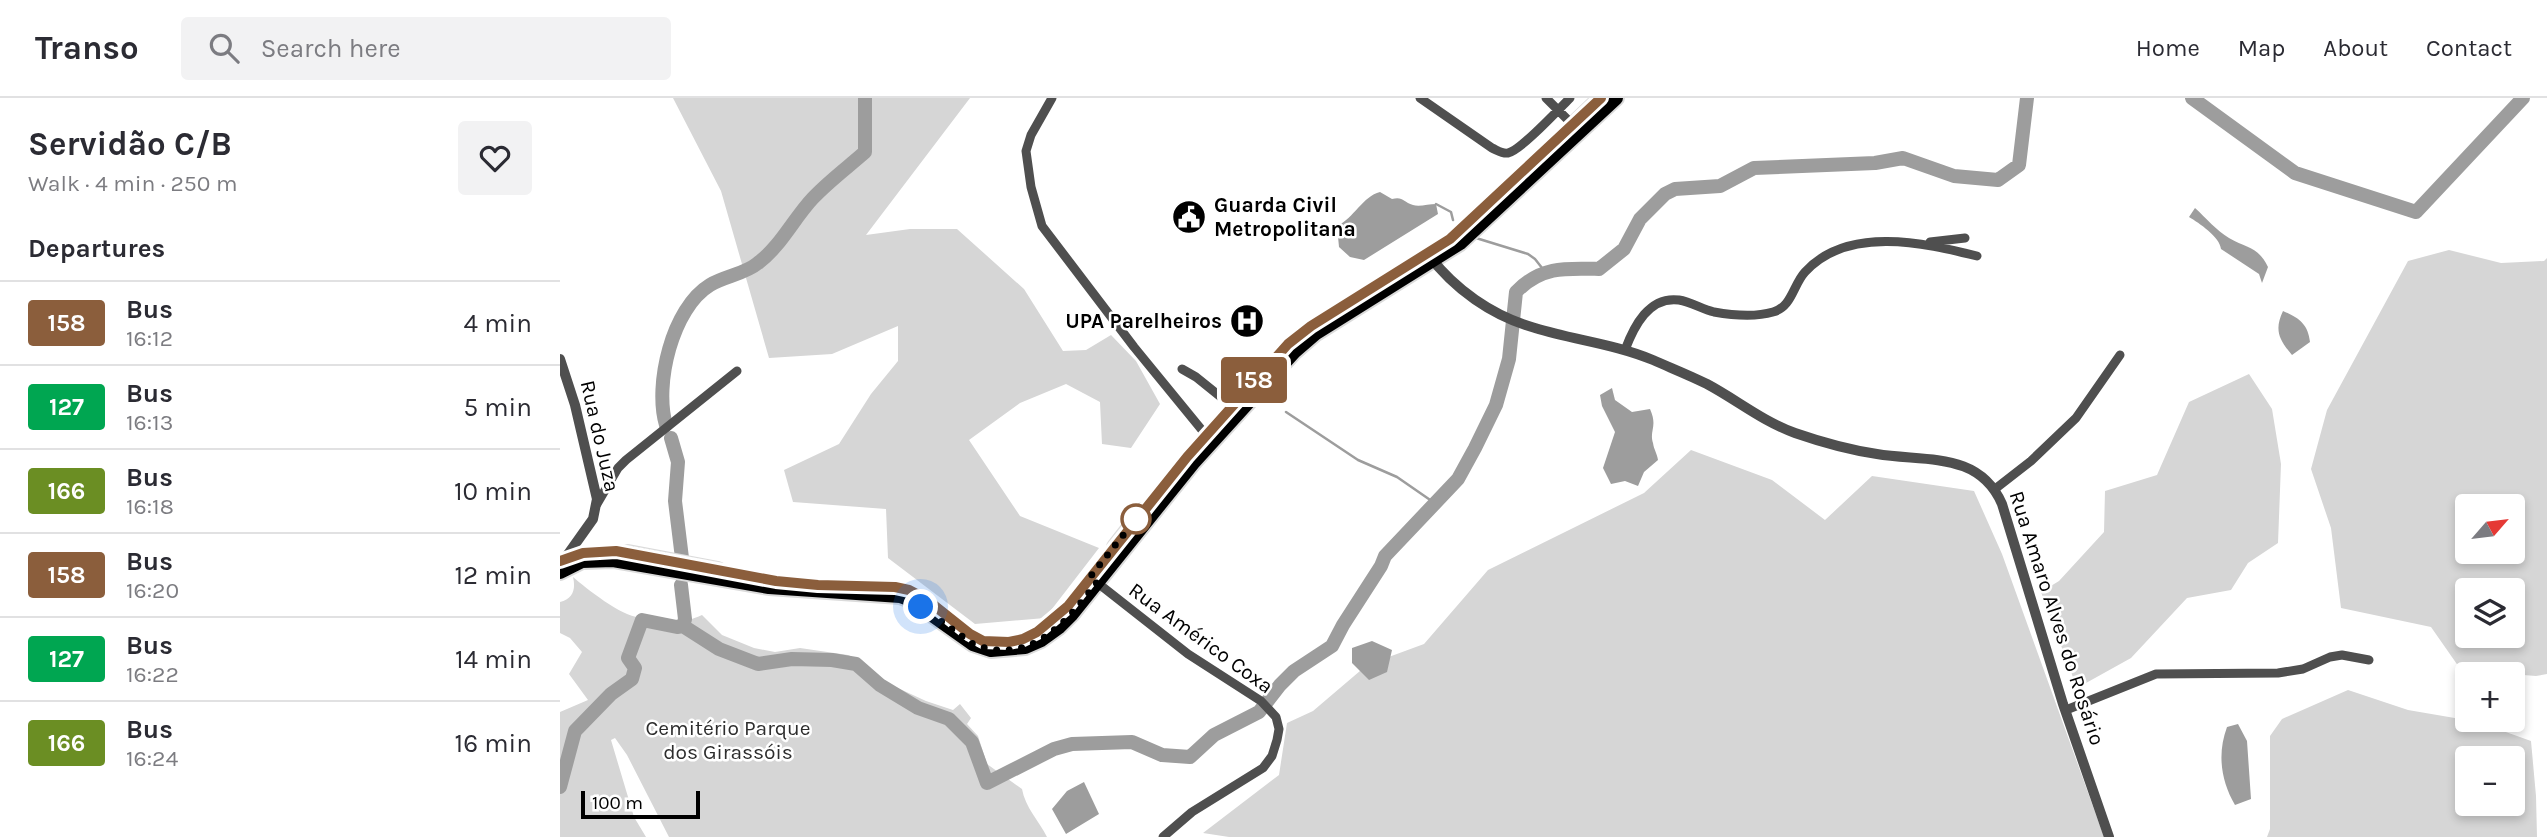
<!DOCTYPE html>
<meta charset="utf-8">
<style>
:root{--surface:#fff;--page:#f2f2f3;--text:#2b2b33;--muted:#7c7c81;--line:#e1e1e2}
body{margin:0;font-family:Karla,sans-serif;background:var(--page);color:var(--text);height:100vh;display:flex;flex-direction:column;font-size:26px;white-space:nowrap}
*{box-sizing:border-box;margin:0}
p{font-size:23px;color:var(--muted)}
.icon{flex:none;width:38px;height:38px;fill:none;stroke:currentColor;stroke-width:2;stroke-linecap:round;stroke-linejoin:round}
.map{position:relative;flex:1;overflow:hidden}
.sheet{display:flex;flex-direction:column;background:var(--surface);width:560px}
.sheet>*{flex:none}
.badge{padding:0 14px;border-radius:5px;font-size:24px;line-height:46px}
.needle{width:46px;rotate:62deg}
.fabs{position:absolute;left:1895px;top:396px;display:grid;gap:14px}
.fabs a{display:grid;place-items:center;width:70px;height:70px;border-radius:7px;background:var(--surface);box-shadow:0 4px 10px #0003;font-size:35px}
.scale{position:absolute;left:21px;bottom:18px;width:119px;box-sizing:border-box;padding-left:7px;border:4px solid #000;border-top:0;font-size:19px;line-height:24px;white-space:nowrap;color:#000;-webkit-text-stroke:5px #fff;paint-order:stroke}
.you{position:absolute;width:35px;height:35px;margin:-18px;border:5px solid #fff;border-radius:50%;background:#1a73e8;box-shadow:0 0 0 10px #1a73e833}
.map>.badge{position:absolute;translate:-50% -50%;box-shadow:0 0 0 4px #fff}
h2{padding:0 28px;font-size:26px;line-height:63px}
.round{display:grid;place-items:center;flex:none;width:74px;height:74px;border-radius:7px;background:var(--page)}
.overview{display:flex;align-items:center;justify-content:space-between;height:119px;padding:0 28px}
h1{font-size:33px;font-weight:700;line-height:52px}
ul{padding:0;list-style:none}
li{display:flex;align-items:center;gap:21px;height:84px;padding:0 28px;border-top:2px solid var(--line)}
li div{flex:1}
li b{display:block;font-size:26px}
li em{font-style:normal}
li .badge{min-width:77px;font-weight:700;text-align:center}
header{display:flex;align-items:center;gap:42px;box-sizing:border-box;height:98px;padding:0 35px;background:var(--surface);border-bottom:2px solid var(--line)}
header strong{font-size:33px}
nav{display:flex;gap:38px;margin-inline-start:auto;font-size:24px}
.search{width:490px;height:63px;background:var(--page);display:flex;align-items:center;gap:18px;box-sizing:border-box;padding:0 24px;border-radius:7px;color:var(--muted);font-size:26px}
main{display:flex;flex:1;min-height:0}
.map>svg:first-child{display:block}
.green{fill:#d6d6d6;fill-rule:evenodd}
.water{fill:#9d9d9d}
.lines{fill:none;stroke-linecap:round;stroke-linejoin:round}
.stream{stroke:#9d9d9d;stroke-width:2.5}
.river{stroke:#9d9d9d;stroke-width:14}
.primary-casing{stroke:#dbdbdb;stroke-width:18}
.minor{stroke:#4f4f4f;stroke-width:9}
.tertiary{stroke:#4f4f4f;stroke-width:10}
.primary{stroke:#000;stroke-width:14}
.line-casing{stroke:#fff;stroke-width:16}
.line{stroke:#8b5e3c;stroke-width:10}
.walk{stroke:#000;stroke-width:7;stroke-dasharray:0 12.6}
.stop-dot{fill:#fff;stroke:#8b5e3c;stroke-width:3.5}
.labels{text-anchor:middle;stroke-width:5;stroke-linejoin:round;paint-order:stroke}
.poi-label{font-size:21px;font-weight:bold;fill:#000;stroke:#fff;text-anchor:start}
.street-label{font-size:21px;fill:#000;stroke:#fff}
.park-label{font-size:21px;fill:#2d2d2d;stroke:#fff}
</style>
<header>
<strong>Transo</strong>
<div class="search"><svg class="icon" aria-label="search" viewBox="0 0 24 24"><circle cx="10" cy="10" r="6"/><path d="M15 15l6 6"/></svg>Search here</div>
<nav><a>Home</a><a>Map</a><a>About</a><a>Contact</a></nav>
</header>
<main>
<section class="sheet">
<div class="overview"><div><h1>Servidão C/B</h1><p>Walk · 4 min · 250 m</p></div><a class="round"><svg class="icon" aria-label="heart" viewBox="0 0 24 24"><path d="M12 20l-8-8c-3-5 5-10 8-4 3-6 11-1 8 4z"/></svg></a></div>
<h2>Departures</h2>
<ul>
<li><span class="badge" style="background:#8b5e3c;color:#fff">158</span><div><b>Bus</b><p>16:12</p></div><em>4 min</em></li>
<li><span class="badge" style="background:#00a651;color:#fff">127</span><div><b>Bus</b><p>16:13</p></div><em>5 min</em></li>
<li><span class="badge" style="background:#6b8e23;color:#fff">166</span><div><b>Bus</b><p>16:18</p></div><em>10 min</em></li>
<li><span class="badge" style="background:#8b5e3c;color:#fff">158</span><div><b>Bus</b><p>16:20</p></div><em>12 min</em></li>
<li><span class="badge" style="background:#00a651;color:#fff">127</span><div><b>Bus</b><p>16:22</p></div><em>14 min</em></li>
<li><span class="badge" style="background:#6b8e23;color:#fff">166</span><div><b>Bus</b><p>16:24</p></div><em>16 min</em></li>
</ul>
</section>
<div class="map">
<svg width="1987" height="739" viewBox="0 0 1987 739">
<rect width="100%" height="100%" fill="#fff"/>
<path class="green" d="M113,0h297l-104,137 44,-6h47l67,60 39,62 23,-1 25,-15 25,26 24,43 -29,44 -29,-4 -2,-42 -34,-18 -46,19 -51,37 51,76 79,32 -54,70 -70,6 -87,-66 -2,-49 -93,-7 -9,-32 55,-26 32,-50 27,-33v-35l-66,28 -63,4 -48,-167z
M1889,152l52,13 43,-2 3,-3v416l-11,2 -75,-6 -30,-43 -90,-19 -10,-80 -20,-59 16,-59 81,-149zM1908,408h45v45h-45zM1908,492h45v45h-45z
M1689,276l23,35 9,55 -3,79 -30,20 -17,27 -44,8 -56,60 -54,30 -36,-96 18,-11 45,-49 1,-41 52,-16 32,-73z
M1131,352l81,30 53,40 47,-44 102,15 28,63 102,283h-875l-26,-4 76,-58 8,-52 26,-12 54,-46 57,-21 64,-74 156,-77z
M13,479c13,11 49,40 66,40 5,1 9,-2 16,0 22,5 24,8 47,-2l20,20 32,13 21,4 25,-4 48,7 14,6 14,17 50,23 27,9 7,-6 11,14 -4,6 11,12 9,28 35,25c3,18 17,32 25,48h-378l-42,-82 -12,-17 -4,2 23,77 12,20h-86v-125l28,-12 -19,-26 13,-22 -12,-14 -10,-5v-31c13,-3 16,-13 13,-25z
M1788,592l60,20 70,12 53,19 5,55 1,41h-270l3,-8v-93l12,-17zM1908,660h45v45h-45z"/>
<path class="water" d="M820,94l12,7c11,-3 11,3 21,6 6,2 16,-1 23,-1l2,10 -74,46 -14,-3 -11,-10 -2,-21c17,-8 26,-30 43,-34z
M1635,110c11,10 22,23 34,30 18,11 28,7 39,29l-6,16 -3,-9 -38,-25c-1,-12 -22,-26 -32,-32z
M1723,213c16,7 25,13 27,31l-18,13c-13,-15 -18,-25 -9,-44z
M1052,290l3,12 17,12 18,-3c8,18 -1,21 3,34 1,7 4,10 5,17l-14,12 -6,14 -13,-5 -14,3 -8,-16 12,-36 -13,-26 -2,-11z
M812,543l20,9 -5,22 -18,8 -17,-17v-15z
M1678,626l9,17 4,58 -16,6c-14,-24 -18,-51 -8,-78z
M524,684l15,32 -33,20 -14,-25 15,-18z"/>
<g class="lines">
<path class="stream" d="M876,106l15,8 2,8
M916,140l52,16 7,5 11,14
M726,314l72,48 39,17 39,27"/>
<path class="river" d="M1632,0l103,75 121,39 107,-114
M106,327c-12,-40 6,-117 44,-140 15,-9 35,-11 48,-22 23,-17 36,-45 55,-65 16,-17 35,-31 52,-46v-54
M111,340l7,24 -3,39 7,57
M121,487l4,34 -2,7
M0,689l15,-56 36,-37 21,-15 3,-11 -7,-10 14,-38 35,7 6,-1 36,23 39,15 34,-5 40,1 24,4 24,21 38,23 31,11 23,23 15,41 67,-34 18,-5 60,-2 30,13 28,2 24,-22 45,-23 21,-27 14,-14 38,-25 11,-21 38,-59 4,-10 73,-77 17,-31 21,-43 13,-46 7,-67c25,-26 50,-24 83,-23l25,-20 16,-30 25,-25 10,-5 45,-3 34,-18 121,-5 28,-5 51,18 44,4 21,-15 8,-67"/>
<g class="primary-casing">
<path id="primary" d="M1017,23l24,-23
M555,449l28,-36
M68,455l90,17
M0,474l22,-11 31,-1 156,27 131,9 11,4 62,44 18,6 34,-3 16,-7 18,-13 12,-12 122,-152 101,-111 22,-19 144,-90 156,-145"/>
</g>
<path class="minor" d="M492,0l-21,37 -5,16 5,36 11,39 92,121 72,88
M860,0l72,50c5,2 10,6 16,5 12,-2 51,-44 62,-55
M986,0l32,32
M1370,144l35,-4
M1065,252c9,-24 24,-54 54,-50 12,2 23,9 35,12 17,3 42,5 59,0 19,-5 20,-27 32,-40 43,-47 119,-29 172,-16
M622,271l14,8 36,29
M1435,391l36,-28 45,-43 44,-63
M37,406l21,-36 8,-8 111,-89
M530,479l98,77 73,47 15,16 3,12 -2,11 -5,16 -9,12 -71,44 -29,25
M1506,612l90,-36 122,-1 25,-4 27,-12 12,-2 27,5"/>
<path class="tertiary" d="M868,156c26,35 64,62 107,74 39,12 80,16 118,32 18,8 36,15 54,24 30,16 55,37 88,49 26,9 55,17 82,21 48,8 102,-3 125,50l61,200 46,133
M0,261l15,46 22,94 -4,20 -27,38"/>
<use href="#primary" class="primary"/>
</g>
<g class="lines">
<g class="line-casing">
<path id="line" d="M0,463l23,-8 33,-2 160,30 42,4 77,2 14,3 17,9 44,35 13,7 26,1 14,-3 14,-7 31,-26 119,-149 101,-113 23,-18 139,-87 151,-141"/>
</g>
<use href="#line" class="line"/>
<path class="walk" d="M361,509l52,37c57,23 93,-21 124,-62l-7,-5 46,-58"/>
</g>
<defs>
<g id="civic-disc" transform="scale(1.75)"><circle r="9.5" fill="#000" stroke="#fff"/><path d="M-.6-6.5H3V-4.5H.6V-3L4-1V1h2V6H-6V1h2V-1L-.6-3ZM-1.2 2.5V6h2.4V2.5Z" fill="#fff"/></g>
<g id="hospital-disc" transform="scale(1.75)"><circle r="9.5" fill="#000" stroke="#fff"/><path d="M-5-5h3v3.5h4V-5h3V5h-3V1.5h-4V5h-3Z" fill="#fff"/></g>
</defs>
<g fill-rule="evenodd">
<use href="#civic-disc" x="629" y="119"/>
<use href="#hospital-disc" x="687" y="223"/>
</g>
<circle class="stop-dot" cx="576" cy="421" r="14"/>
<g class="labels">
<g class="poi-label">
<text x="654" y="114">Guarda Civil<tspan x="654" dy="24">Metropolitana</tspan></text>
<text x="662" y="230" text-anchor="end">UPA Parelheiros</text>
</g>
<g class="street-label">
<text transform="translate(40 338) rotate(77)" y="7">Rua do Juza</text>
<text transform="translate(1497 520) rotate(72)" y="7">Rua Amaro Alves do Rosário</text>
<text transform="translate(641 540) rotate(36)" y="7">Rua Américo Coxa</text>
</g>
<g class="park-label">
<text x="168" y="637">Cemitério Parque<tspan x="168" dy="24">dos Girassóis</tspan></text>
</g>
</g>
</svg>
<div class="fabs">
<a><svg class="needle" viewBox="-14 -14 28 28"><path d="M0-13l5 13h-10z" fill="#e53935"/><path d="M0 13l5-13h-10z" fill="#7c7c81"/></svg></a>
<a><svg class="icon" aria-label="layers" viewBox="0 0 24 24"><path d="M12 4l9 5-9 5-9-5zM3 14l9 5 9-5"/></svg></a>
<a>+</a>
<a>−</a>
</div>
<div class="scale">100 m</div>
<div class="you" style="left:361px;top:509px"></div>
<b class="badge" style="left:694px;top:282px;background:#8b5e3c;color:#fff">158</b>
</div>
</main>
